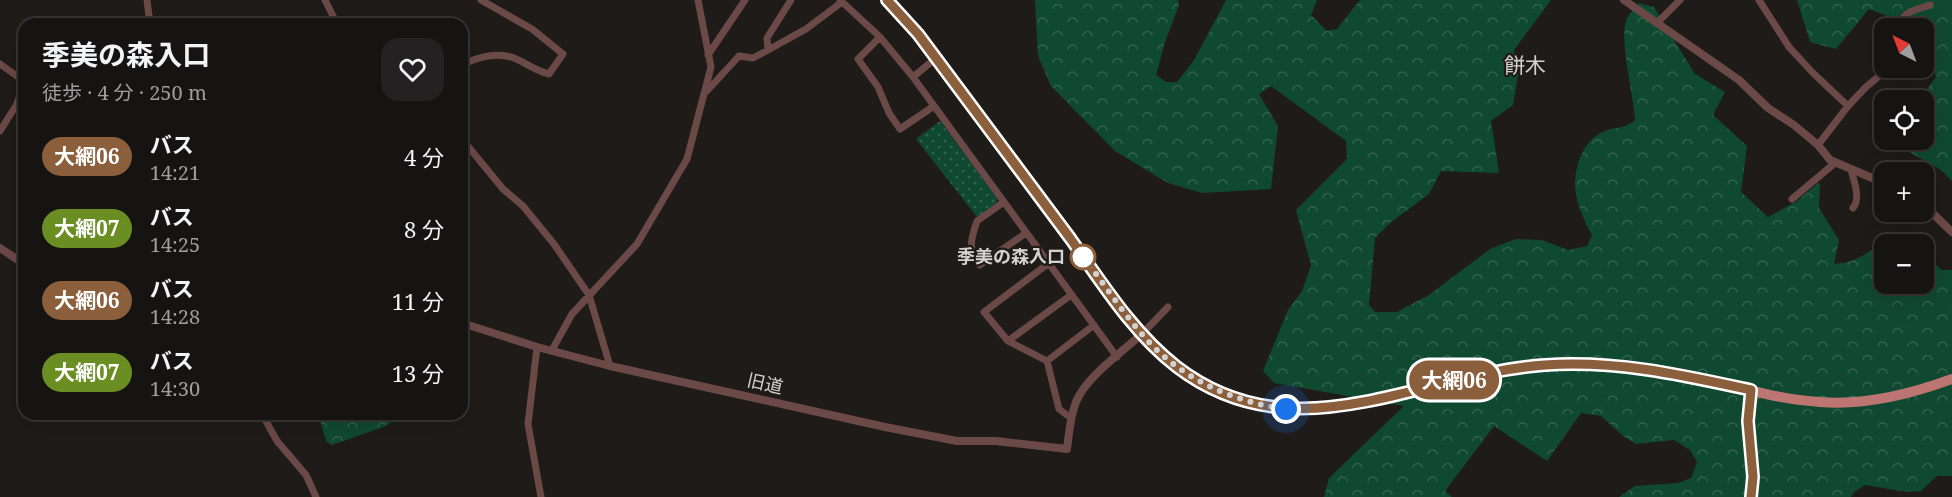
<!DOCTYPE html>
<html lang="ja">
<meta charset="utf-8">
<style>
:root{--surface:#161413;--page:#232121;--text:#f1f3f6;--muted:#9e9ea0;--line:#353333}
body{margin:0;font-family:"Noto Serif","Noto Sans JP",serif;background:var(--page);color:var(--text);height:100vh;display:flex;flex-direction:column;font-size:22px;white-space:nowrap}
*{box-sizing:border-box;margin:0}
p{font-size:20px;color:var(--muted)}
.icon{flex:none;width:33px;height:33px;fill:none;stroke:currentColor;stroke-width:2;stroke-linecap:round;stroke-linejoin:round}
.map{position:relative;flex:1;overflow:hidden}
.panel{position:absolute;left:18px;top:18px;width:450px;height:402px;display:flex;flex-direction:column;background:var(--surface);border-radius:18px;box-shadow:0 6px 24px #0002,0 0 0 2px var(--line)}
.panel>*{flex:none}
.badge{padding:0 12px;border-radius:20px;font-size:21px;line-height:39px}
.needle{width:39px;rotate:318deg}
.controls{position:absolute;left:1874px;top:18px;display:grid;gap:12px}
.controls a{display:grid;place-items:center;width:60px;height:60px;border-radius:12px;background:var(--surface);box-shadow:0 6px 24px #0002,0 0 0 2px var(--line);font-size:30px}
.you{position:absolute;width:30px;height:30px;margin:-15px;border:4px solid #fff;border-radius:50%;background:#1a73e8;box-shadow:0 0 0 9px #1a73e833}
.map>.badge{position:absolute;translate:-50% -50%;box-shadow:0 0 0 3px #fff}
.round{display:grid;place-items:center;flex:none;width:63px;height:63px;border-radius:18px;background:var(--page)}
.headline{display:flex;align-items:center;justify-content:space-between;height:102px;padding:0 24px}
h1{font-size:28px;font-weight:700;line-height:45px}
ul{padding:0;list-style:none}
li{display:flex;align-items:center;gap:18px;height:72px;padding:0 24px}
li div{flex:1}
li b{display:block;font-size:22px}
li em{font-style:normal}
li .badge{min-width:66px;font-weight:700;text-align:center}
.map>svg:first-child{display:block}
.forest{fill:url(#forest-crowns)}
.park{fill:url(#park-dots)}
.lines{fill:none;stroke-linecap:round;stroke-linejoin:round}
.minor{stroke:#6b4947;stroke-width:7}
.tertiary{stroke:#6b4947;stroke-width:8}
.primary{stroke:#bc7571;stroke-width:10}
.line-casing{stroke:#fff;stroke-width:14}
.line{stroke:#8b5e3c;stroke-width:9}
.walk{stroke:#d4d2d0;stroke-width:6;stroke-dasharray:0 10.8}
.stop-dot{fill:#fff;stroke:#8b5e3c;stroke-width:3}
.labels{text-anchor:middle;stroke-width:4.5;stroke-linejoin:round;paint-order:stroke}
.stop-label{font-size:18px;font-weight:bold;fill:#d4d2d0;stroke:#1e1b19;text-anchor:end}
.street-label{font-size:18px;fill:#d4d2d0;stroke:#1e1b19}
.quarter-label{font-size:21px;fill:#d4d2d0;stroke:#1e1b19}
</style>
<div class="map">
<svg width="1952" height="497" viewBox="0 0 1952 497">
<defs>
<pattern id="forest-crowns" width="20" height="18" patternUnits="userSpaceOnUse" patternTransform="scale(1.5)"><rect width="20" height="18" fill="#104931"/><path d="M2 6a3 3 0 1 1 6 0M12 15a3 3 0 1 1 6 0" fill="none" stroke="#32624e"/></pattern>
<pattern id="park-dots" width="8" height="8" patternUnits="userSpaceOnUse" patternTransform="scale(1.5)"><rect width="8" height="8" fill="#104931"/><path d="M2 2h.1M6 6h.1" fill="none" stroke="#32624e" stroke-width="1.8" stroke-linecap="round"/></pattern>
</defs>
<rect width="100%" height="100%" fill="#1e1b19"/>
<path class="forest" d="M1035,0h143l1,5 -14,37 -9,33 10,7h11l17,-22 32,-60h91l-6,15 16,16 10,-2 23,-29h191l-37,50 4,25 -5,30 -22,16 8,52 -58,-2 -12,23 -39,29 -15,15 -6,67 6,7h22l32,-17 61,-46 26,-10 26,1 26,10 19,-4 5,-11c-14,-26 -23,-48 -12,-77 5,-12 12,-22 25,-27 13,-5 17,-1 30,-11 -1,-24 -17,-83 -8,-102 3,-5 8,-10 12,-15l15,4 41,67 30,18 -12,23 34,31 -6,46 27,25 29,-16 21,-18 2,2 -1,23 20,32 -5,24c8,-1 17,-2 24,-6 23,-12 32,-21 59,-14h-33v40h39v-33l18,19h11v206h-15l-16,15 -14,1 -42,-7 -11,7 -3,5h-232l16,-11 43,-3 13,-5 6,-16 -7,-12 -16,-10 -38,4 -13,-8 -22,-20 -20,-3 -34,48 -53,-35 -49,65 7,6h-128l5,-19 75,-72 -130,-23 -11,-12 25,-61 14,-19 9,-26 -15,-55 51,-51 -1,-18 -75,-55 -12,8 19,32 -7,63 -69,4 -34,-10 -53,-32 -64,-65 -13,-30z
M1797,0h155v181l-11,-11 -37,-21 2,-9h17v-40h-4l17,-23 -13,-40v-9h-12l-13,-8 -29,-11 -33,40 -26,-7z
M314,414h91l-22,13 -51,18 -6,-4 -7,-24z"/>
<path class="park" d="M940,121l57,77v5l-20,14 -61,-78z"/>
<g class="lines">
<path class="minor" d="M147,0l3,24
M325,0l12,24
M840,0l40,37 33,40 204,280
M1759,0l30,47 24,26 35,33 -30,39
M1657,23l23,-23
M1902,28c-3,-17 15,-18 28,-23
M880,37l-22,22 20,28 11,26 11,16 34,-23
M768,50l-1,-12 24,-38
M708,55l37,-55
M0,64l24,17
M462,65c15,-8 35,-13 52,-7 12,5 22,13 35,16l14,-20 -31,-25 -51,-29
M913,77l23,-19
M706,92l33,-36 14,2 15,-8 38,-21 36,-27
M1848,106l18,-19 23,-19
M0,131l17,-27 7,-20
M462,139l41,50 20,17 31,38 35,51 21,71
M1851,169c3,13 10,29 2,39
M1792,199l43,-36
M1004,202l-27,19c-6,19 -10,27 3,44l46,-32
M1049,263l-65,49 24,29 39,20 12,48 12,9
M1142,334l26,-27
M1008,341l63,-46
M537,347l-9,77 13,73
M552,350l20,-36 65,-70 50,-85 24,-92 -13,-67
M1047,361l47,-36
M262,414l15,27 29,34 10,22"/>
<path class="tertiary" d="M1624,0l115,80 29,28 26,17 24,20 12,15 54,23
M1923,204l29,28
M0,248l24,16
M462,323l75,24 73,19 275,61 72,14h39l71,8c2,-15 3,-32 9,-47 10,-25 46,-50 66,-68"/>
<path class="primary" d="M887,0l31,34c51,69 102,138 153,207 32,43 62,93 106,126 41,31 93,46 144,42 28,-2 56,-10 84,-17 63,-15 127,-32 193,-28 24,1 49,4 73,8 50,9 98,27 149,30 45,4 91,-8 132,-23
M1751,497l2,-20 -6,-56 4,-31"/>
</g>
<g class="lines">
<g class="line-casing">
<path id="line" d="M887,0l31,34c51,68 101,136 152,204 32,45 63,95 107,129 118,90 240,7 368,-2 71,-5 137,10 206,25l-3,31 5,56 -2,20"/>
</g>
<use href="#line" class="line"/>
<path class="walk" d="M1083,257c20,25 41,58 65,84 36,39 86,61 138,68"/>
</g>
<circle class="stop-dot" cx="1083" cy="257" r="12"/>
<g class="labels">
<g class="stop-label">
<text x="1065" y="263">季美の森入口</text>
</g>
<g class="street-label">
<text transform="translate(765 384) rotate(13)" y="6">旧道</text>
</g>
<g class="quarter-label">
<text x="1525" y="73">餅木</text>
</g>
</g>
</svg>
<div class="controls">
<a><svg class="needle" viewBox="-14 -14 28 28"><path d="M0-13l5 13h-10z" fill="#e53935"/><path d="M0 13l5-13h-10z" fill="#9e9ea0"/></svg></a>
<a><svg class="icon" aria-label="locate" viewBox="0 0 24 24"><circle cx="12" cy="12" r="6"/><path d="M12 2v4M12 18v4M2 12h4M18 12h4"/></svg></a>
<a>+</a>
<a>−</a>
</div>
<div class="you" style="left:1286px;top:409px"></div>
<b class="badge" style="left:1454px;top:380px;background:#8b5e3c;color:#fff">大網06</b>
<section class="panel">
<div class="headline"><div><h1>季美の森入口</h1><p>徒歩 · 4 分 · 250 m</p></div><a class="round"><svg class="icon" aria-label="heart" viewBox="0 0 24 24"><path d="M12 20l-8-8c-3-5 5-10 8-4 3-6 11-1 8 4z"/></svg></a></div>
<ul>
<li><span class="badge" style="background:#8b5e3c;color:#fff">大網06</span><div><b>バス</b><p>14:21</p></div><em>4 分</em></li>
<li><span class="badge" style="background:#6b8e23;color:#fff">大網07</span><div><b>バス</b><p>14:25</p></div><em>8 分</em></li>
<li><span class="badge" style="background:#8b5e3c;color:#fff">大網06</span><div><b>バス</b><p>14:28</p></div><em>11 分</em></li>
<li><span class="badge" style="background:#6b8e23;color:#fff">大網07</span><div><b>バス</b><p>14:30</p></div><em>13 分</em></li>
</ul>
</section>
</div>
